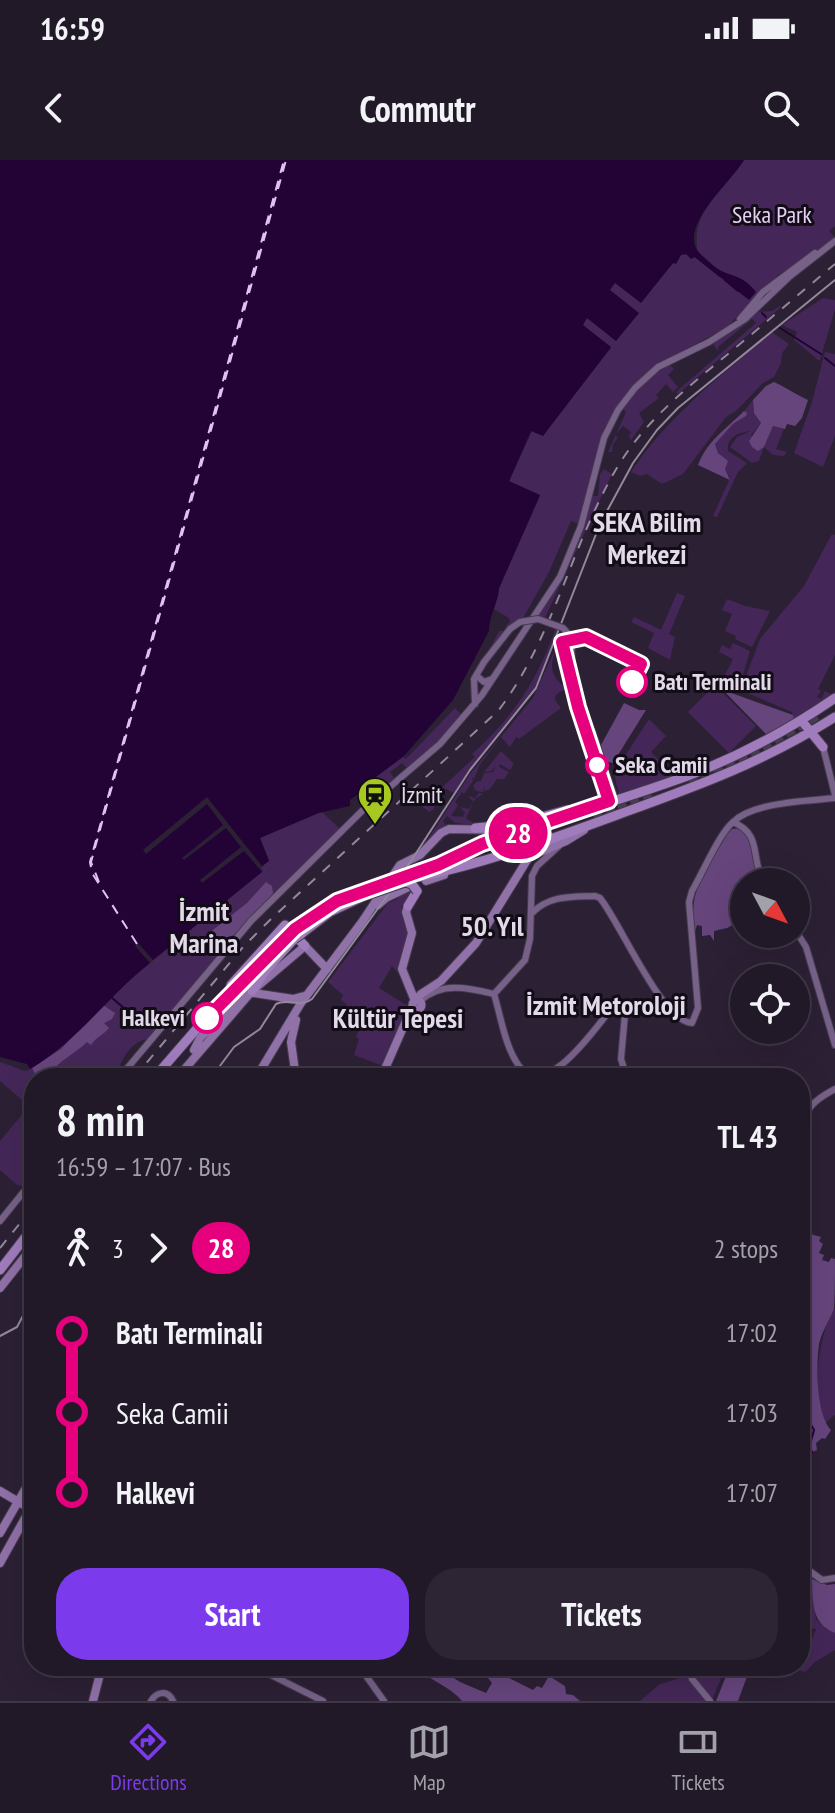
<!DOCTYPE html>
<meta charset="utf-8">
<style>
:root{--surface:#211828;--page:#2d2534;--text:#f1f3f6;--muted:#a2a0a8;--line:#3e3745;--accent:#7c3aed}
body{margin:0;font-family:"PT Sans Narrow",sans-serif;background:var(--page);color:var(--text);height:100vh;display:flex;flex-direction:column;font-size:30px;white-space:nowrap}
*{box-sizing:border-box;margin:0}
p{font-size:26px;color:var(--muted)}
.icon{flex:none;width:44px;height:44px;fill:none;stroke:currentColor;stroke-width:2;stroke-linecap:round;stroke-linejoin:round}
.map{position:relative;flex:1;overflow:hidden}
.side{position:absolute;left:24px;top:908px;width:786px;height:608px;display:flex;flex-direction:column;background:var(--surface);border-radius:32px;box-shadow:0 8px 32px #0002,0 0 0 2px var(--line)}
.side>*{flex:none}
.badge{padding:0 16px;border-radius:26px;font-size:28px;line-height:52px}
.needle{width:52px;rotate:131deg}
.tools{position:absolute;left:730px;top:708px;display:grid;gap:16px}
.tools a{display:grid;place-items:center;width:80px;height:80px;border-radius:50%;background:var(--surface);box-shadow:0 8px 32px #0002,0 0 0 2px var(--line);font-size:40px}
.map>.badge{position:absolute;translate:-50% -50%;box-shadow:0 0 0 4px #fff}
.legs{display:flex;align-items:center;gap:12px;height:88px;padding:0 32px;font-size:26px}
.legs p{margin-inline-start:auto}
.overview{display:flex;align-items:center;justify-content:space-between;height:136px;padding:0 32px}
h1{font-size:44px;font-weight:800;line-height:60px}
.action{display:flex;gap:16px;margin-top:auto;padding:16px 32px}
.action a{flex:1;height:92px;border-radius:32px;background:var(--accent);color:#fff;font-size:32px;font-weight:800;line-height:92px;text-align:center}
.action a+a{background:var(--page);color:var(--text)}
ul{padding:0 32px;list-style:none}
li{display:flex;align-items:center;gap:28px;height:80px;font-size:30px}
li i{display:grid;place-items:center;width:12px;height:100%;margin:0 10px;background:currentColor}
li i::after{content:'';width:20px;height:20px;margin:-10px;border:6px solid;border-radius:50%;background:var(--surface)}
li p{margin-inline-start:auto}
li:first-child i{background:linear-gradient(#0000 50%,currentColor 0)}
li:last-child i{background:linear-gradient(currentColor 50%,#0000 0)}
.status{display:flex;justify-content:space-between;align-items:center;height:56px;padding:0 40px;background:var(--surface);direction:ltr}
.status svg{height:22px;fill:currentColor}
header{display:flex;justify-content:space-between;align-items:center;height:104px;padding:0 32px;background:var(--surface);font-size:36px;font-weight:800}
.dock{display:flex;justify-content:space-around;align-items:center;height:112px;border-top:2px solid var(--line);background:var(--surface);font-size:22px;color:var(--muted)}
.dock a{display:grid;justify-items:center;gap:4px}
.dock .active{color:var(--accent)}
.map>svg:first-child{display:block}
.green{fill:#442758}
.forest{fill:#66457d}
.water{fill:#230236}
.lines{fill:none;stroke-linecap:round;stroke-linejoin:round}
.stream{stroke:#230236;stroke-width:2}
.ferry{stroke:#dec2f5;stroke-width:2;stroke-dasharray:10 8;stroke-linecap:butt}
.trunk-tunnel{stroke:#473c50;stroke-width:9;stroke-dasharray:9 4.5;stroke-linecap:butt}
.secondary-casing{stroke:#453b4d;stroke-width:8}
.primary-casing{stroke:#453b4d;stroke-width:10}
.trunk-casing{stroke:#453b4d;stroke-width:11}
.secondary{stroke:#776188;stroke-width:6}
.primary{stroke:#9071a8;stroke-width:8}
.trunk{stroke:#a17cbd;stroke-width:9}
.tram{stroke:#93899b;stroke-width:2}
.rail{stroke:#93899b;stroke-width:2;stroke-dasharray:10 10;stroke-linecap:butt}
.secondary-bridge-casing{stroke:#453b4d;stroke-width:8;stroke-linecap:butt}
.trunk-bridge-casing{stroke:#453b4d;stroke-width:11;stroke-linecap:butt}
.secondary-bridge{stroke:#776188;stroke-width:6}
.trunk-bridge{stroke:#a17cbd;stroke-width:9}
.line-1-casing{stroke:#fff;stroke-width:18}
.line-1{stroke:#e6007e;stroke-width:12}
.stop-1-dot{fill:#fff;stroke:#e6007e;stroke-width:4}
.labels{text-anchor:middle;stroke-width:6;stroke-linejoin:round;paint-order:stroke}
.park-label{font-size:24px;fill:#e3d0f3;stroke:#120c16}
.stop-label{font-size:24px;font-weight:bold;fill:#e2dae9;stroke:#120c16;text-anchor:start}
.poi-label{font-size:24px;fill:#e2dae9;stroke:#120c16;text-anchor:start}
.quarter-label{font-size:28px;font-weight:bold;fill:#e2dae9;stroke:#120c16}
</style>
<div class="status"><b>16:59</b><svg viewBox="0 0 49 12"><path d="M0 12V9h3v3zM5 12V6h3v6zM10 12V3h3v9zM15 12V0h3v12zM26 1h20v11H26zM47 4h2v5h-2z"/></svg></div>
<header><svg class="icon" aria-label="back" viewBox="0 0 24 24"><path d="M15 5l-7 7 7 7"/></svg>Commutr<svg class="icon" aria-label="search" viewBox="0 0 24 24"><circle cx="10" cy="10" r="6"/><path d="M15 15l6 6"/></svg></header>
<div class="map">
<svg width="835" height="1541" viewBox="0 0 835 1541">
<rect width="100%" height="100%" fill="#2c2035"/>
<path class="green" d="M744,0h91v66l-6,5 6,7 -57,37 -51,52 -70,38 -24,21 -20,27 -9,17 -25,94 -8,-3 -22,51 -26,46 -13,8 -21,24 10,-19h4l7,-10 -1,-3 -15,-9 5,-20 41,-93 -31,-14 23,-51 11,4 68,-87 -29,-23 5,-7 29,22 -6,-51 5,-7 36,6 30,-33 17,-2c-9,-42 26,-61 46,-93z
M823,138l12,2v9l-15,51h-2l-24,-20 3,-8 -15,-7z
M780,146l1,1 -103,87 -2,-2 80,-69 -4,-4 -34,28v4l-6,-8 45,-31 15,-1z
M772,172l17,12 -7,9 -1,10 -7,14 -11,6 -27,28 -10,6 -43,57 -21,10 -15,-10 -7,2 -9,-4c38,-57 90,-96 141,-140z
M825,192l10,2v82l-12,31 -29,-14 18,-51z
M669,204l5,5 -6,6 10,12 -5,5 -7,-8 -10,11 3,3 -20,15 5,9 -13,18 -2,-4 2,-4 -8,-6 -8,9 3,3 -5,6 -1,8h-4l18,-40 -4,-4 19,-23z
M753,240l1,13 4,2 3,8 -10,12 13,12 9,-21 11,3 -8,20 11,3 -3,4 -11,-1 -9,-8 -5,14 -7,2 -22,-16 7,-10 14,-6c-11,1 -25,6 -23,20l19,12 -9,9 -21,45 -4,-1 17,-38 -5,-9 2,-8 -9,-8 -3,-9 18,-20 13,-8 -2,-5z
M604,309l8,5 -70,150 -7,-2 32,-55 25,-71h6l2,-22z
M832,374l3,1v120l-17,34 3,2 -4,6 4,2 4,-8 8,4 -39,24 -2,-7 -54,-23 7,-10 15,-40 44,-53z
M677,433l8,3 -16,38 6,3 -5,23 -22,-12 6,-15 -23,-11 3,-5 27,13z
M727,439l18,7 25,5 -18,36 -17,-8 1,-3 -11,-5 7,-17 -10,-4z
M556,467l3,2c-9,23 -16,49 -31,69 -24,33 -53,61 -74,95l-8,-4 -13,21 -4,2 -6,-5 1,-3 51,-47 -3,-3c40,-35 67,-76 84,-127z
M733,483l17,8 -8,27 -11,10 -6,-3 1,-4 -3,-2 10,-20 -14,-7 3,-7 8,4z
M560,484l4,15 -2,1 -3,-10 -4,2c-6,15 -3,26 10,35l-3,-23 3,-2 7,27 -11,2 -5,4 -1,5 6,8 -42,31 -3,-2 -6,10 -9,-10 -22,29 -5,13 -2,-2 1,4 -9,13 -2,-2 -7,10 3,3 -7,11 12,1 2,-4 -5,-6 9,2 5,-7 -6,-6 7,2 4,-5 4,1 -8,5 -9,19 10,7 -21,-2 -8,-7 -4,5 3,5 -10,6 -13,15 47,-73 63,-76 24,-53z
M715,525l41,41 -27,27 -41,-41z
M455,548l8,8 -25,27 -30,26 -6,-6 -12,9 4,6 -12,9 -9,-8 30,-22 3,2z
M649,559l17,17 -15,16 25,25 -57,17 -5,-21z
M501,591l13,13 -4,6 -10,-6 -1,3 10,5 -5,7h-7l-7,10 -5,2 -2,-4 1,5 -8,-1 -3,-5 3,-4 5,-1 3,-8 9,-1 3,-6 -5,5 -7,1z
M322,652l17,16 8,-7 2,1 -91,86 -109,131c-21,2 -27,23 -35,39h-80v97l-10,11 -7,-1 -17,-15v-29l29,-35 -29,-25v-19l25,9 8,-3 54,-43 31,-36 145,-118 -2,-3 8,-8 -9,-22z
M412,728l-1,11 -10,7 9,25 -10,38 -2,3 -6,-6 -13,22 29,18 -25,60 -29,-11 5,-16 -3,-2 7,-18 -19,-9 3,-5 -6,-5 2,-5 -15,-13 60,-79 10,-4 -1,-4z
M835,1148v107l-10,8c-13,-31 -8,-87 10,-115z
M812,1419l4,40 11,11 8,3v17l-20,12 -10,10 -20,-6h15v-19l8,2 8,-20 -16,-3v-36l5,1 -2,18h4z
M679,1506h7l1,10 20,25h-67l20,-17 17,-5z
M690,1506h36l-13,32c-11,-5 -20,-20 -23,-32z"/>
<path class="forest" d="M774,222c13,6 21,12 34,18l-6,18 -7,8 -8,-2 -2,5 -12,-3 -9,21 -6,4 -6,-4 -3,-6 12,-18 -7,-10 -1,-13 13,-14z
M744,251l3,2 -1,3 -13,8 -18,20 3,9 10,8 -3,8 5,11 -32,-15c9,-24 29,-37 46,-54z
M723,530l70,25 1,4 -27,16z
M624,543l15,7h7l-33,53 -8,-2 -4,-16z
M740,668c17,12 11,38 22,54h-18v37l-17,9 -13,3v10l-4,-6 -8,1v-10l-5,-1 -2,6h-2c-3,-46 13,-60 35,-98l4,-4z
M266,722l6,4 1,8c-12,11 -32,40 -47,45 -6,2 -13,1 -19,1l2,-7 38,-30z
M103,845l12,8 -3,6 -8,4 5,5c-5,7 -12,8 -18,17l-4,-3c-12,12 -33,21 -39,36h-11l-5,-10 29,-19z
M810,1074l11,3 -2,4 4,3 -4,9 5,2 -2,5 7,2 2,-4 4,1c0,14 0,37 -1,50 -5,12 -12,22 -15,35 -3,22 -3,70 12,86l-6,9 -3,-1 -6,5 1,7 -15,6 -2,-168h4l1,-24h-5v-23l6,-1z
M812,1419l15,6 8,-1v49c-24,-9 -22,-31 -23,-54z
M416,1506h19l25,16 26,11 6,-10 -4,-5 5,-8 40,20 4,-4 5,2 7,-12 16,10 1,8 7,1 7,6h-118c-12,-15 -33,-20 -46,-35z
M730,1506h21l-13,35h-22z"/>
<path class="water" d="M0,0h744c-12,21 -63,63 -47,90 2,3 13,13 17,16 14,12 27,6 42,26l-7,8 -54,-43 -4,2 -5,-5 -5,1 -5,9 -3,-1 -32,40 -26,-20 -5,7 29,23 -23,28 -29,-23 -4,7 28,22 -68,89 -12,-5 -22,50 31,14 -41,93c0,13 -10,27 -10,43l-36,69 -49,56 -35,26 1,3 -20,15v6l-32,7 -58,25 9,23 -7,5 -55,-69 -64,53 3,4 61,-50 16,21 -41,33 2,2 42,-32 15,19 -41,33 2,3 42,-32 18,21 -109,88 -15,-17 -3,3 15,17c-43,34 -73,79 -120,106l-3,-5 -27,-7z"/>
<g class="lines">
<path class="stream" d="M695,96l25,20
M725,120l13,11
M762,153l4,4
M780,168l41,26
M825,198l10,8
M111,837l27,23
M800,1209l6,16v31l8,14 -4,15 2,8"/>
<path class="ferry" d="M99,722l-8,-20 195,-702
M137,784l-45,-71 -2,-11 194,-702"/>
<path class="trunk-tunnel" d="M688,619l56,-22 73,-41
M617,645l35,-12
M578,647l22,-5
M594,658l31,-10"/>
<g class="secondary-casing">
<path id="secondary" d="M740,159l23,-27 52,-39
M477,516l7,6 8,-3
M475,544l-1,-25 10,-17
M582,544l10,43 17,54
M592,571l23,68
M823,587l12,48
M733,662c31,13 16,38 32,60
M532,753c18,-18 39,-16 63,-17l5,2c21,26 62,124 92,125l6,-15 -9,-106 3,-11c10,-17 27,-57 41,-69 20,-20 75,-21 102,-24
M796,771l10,16 29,98
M494,834c7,23 11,53 25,72 27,36 76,-38 93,-58h8l5,6 -4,45 6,19
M494,834l31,-34 5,-21 2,-63 5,-10 22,-20
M420,841c22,-20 49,-13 74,-7
M119,918l132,-157 113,-112 76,-65 42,-49 78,-118 21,-51 23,-88 14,-28 17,-22 23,-21 51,-25 36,-23 44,-42 46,-36
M800,1036c4,-10 8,-27 7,-38 -1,-38 -12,-48 28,-69
M0,1061l34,-42
M800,1404l22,16 13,-2
M253,1506l70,35
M359,1506l25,35
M688,1506l4,13 18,22
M151,1541c6,-10 17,-11 22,0"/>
</g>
<g class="primary-casing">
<path id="primary" d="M426,721l18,-6
M378,745l8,-7 23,-11
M408,746l-2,6 6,21 -10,36 13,32
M416,840l5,-6 20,-13 35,-38 53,-86 37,-16 18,-11
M412.5 845a4.5 4.5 0 1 1 9 0a4.5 4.5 0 1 1-9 0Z
M194,890l6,-12 47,-46 46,7 11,-3
M177,918l75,-87 53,-45 22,23
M256,918l45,-75 61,-81 38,-57 20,-10 21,-22 8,-4 55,1 19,-2
M296,918l-5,-36 5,-22
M381,918l31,-71
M0,1128l34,-43
M0,1331l34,20
M0,1373l34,-59
M0,1403l29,-52 4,-1
M93,1541l9,-35"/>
</g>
<g class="trunk-casing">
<path id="trunk" d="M801,560l22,27
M475,668l41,-4 51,-14
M438,705c81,-38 168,-59 252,-90 52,-20 100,-46 145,-77
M419,717c67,-14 133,-38 198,-62 80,-29 145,-52 218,-98
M408,746l9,-15
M295,769l27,-20 41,-19
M301,774l29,-22 34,-16
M231,825l54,-60 20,21
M252,831l14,-21 28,-31
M154,918l46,-53 89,-90
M0,1110l34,-44"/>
</g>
<use href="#secondary" class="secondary"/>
<use href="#primary" class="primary"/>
<use href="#trunk" class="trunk"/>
<path class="tram" d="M211,918l23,-31 26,-18 16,-25c12,-6 25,4 36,-5l86,-118 72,-111 66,-82 64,-164 33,-61 24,-33 21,-22 157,-128
M0,1176l17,-9 17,-32"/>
<path class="rail" d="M134,918l109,-131 29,-29 226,-207c56,-73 73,-167 120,-245 28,-46 70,-79 110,-112 36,-30 71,-60 107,-90
M0,1088l34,-42"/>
<g class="secondary-bridge-casing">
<path id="secondary-bridge" d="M484,502l26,-33 10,-7 18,-3 25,9 8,9 1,27 10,40"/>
</g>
<g class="trunk-bridge-casing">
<path id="trunk-bridge" d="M363,730l75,-25
M364,736l41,-14 7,2 5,7
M289,775l6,-6
M294,779l7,-5"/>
</g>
<use href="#secondary-bridge" class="secondary-bridge"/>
<use href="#trunk-bridge" class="trunk-bridge"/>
</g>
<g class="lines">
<g class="line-1-casing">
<path id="line-1" d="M207,858l88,-89 42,-28 101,-36 44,-21 127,-43 -31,-94 -16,-65 24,-5 55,27 -9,18"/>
</g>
<use href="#line-1" class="line-1"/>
</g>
<defs>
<g id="station-pin" transform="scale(1.8)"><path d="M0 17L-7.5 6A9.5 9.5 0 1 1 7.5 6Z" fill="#a6c820" stroke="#120c16"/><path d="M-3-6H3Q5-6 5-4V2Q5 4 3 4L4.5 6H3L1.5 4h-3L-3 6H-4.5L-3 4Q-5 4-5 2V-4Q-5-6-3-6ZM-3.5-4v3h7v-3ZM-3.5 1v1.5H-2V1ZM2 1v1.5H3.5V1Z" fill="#111"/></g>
</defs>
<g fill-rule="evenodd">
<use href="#station-pin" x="375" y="635"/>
</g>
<g class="stop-1-dot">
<circle cx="632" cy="522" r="14"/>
<circle cx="597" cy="605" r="10"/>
<circle cx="207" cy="858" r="14"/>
</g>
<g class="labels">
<g class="park-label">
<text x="772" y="63">Seka Park</text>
</g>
<g class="stop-label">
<text x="654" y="530">Batı Terminali</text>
<text x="615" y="613">Seka Camii</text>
<text x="185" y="866" text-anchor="end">Halkevi</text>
</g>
<g class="poi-label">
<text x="401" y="643">İzmit</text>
</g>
<g class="quarter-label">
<text x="647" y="372">SEKA Bilim<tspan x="647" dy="32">Merkezi</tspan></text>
<text x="204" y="761">İzmit<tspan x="204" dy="32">Marina</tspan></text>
<text x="492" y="776">50. Yıl</text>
<text x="606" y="855">İzmit Metoroloji</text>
<text x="398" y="868">Kültür Tepesi</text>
</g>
</g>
</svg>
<div class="tools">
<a><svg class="needle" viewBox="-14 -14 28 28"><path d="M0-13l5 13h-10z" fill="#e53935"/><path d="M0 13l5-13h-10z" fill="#a2a0a8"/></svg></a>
<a><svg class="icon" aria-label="locate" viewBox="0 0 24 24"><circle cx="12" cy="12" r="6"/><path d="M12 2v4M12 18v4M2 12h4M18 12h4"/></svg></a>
</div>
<b class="badge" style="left:518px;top:673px;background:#e6007e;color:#fff">28</b>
<section class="side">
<div class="overview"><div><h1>8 min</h1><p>16:59 – 17:07 · Bus</p></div><b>TL 43</b></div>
<div class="legs"><svg class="icon" aria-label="walk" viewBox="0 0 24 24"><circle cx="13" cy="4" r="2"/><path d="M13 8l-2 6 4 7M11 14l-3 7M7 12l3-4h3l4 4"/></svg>3<svg class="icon" aria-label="forward" viewBox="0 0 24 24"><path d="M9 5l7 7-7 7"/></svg><b class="badge" style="background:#e6007e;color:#fff">28</b><p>2 stops</p></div>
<ul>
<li><i style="color:#e6007e"></i><b>Batı Terminali</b><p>17:02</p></li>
<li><i style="color:#e6007e"></i><span>Seka Camii</span><p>17:03</p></li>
<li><i style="color:#e6007e"></i><b>Halkevi</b><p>17:07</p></li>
</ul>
<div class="action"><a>Start</a><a>Tickets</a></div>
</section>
</div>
<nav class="dock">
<a class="active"><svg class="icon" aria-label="directions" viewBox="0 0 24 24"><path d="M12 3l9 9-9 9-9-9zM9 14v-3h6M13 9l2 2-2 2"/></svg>Directions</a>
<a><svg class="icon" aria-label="map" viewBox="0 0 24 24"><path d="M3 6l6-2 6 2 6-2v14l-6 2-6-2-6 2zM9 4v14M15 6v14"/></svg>Map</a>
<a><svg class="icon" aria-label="tickets" viewBox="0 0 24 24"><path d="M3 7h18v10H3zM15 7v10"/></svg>Tickets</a>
</nav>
